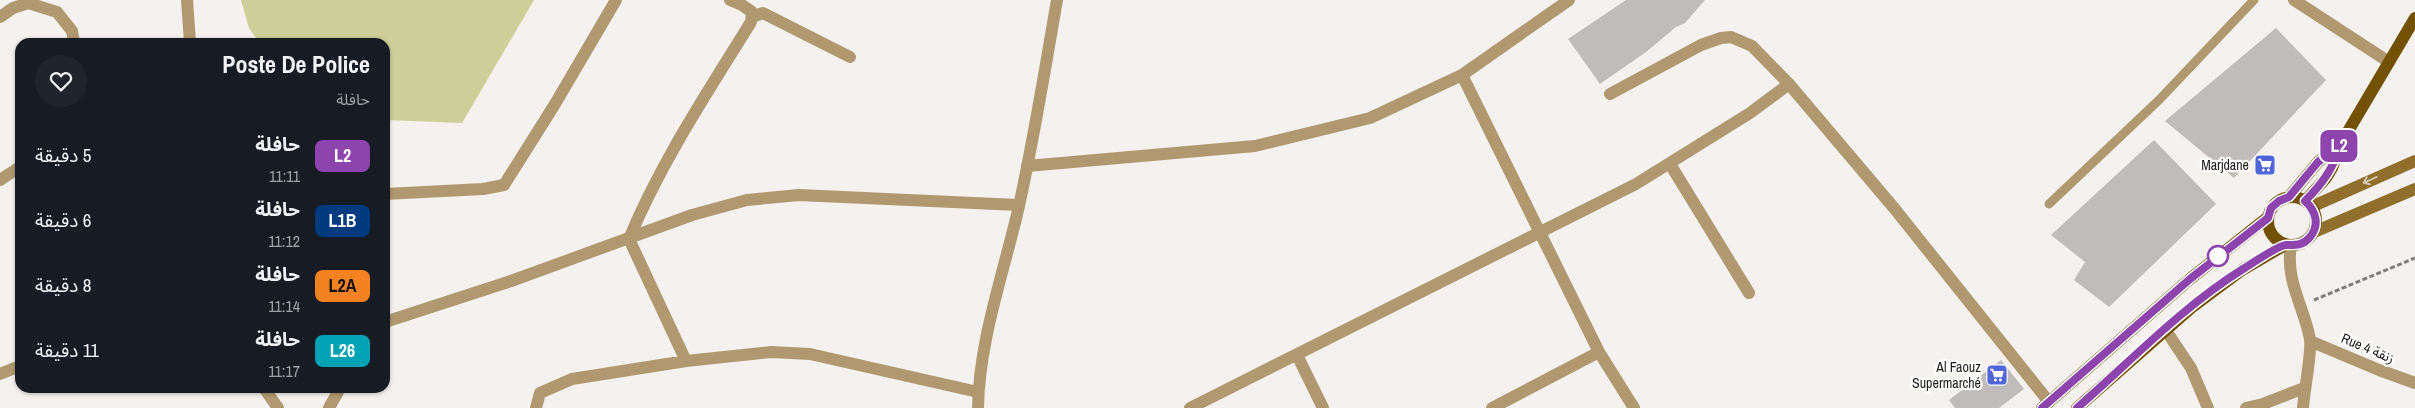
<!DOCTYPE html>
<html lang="ar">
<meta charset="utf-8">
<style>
:root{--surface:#171b24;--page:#20242c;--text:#f1f3f6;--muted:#9ea1a6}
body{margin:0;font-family:"Archivo Narrow","Noto Sans Arabic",sans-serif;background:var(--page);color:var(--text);direction:rtl;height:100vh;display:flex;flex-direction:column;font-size:19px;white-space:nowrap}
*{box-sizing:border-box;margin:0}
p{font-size:16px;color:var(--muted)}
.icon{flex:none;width:28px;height:28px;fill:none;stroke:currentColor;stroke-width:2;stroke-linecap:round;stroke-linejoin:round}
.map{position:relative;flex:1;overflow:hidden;direction:ltr}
.panel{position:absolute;left:15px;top:38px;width:375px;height:355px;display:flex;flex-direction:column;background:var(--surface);border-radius:15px;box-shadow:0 1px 4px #0004;direction:rtl}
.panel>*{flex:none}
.badge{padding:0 10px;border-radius:8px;font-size:18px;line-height:32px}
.map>.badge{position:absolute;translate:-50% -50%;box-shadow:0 0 0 2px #fff}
.round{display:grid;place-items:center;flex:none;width:52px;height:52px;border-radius:26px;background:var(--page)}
.head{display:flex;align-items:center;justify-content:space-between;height:85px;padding:0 20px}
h1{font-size:24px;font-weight:700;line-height:38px}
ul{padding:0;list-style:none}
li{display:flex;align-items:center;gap:15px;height:65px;padding:0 20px}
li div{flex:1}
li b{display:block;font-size:19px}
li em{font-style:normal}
li .badge{min-width:55px;font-weight:700;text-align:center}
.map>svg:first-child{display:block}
.green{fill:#cdcf99}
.building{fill:#c1bcbc}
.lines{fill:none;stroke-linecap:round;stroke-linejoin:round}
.path{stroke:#807d7b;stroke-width:3;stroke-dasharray:5 2.5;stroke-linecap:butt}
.service{stroke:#b09971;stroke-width:9}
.pedestrian{stroke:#b09971;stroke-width:12}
.minor{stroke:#b09971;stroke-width:12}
.tertiary{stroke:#b09971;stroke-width:12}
.secondary{stroke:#906e2c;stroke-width:12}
.primary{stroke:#725103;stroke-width:12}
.oneway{stroke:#d3c5ab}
.line-casing{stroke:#fff;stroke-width:11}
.line{stroke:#8e44ad;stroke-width:8}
.stop-dot{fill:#fff;stroke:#8e44ad;stroke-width:2.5}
.labels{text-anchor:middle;stroke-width:4.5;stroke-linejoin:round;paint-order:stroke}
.poi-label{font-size:14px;fill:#1e1c1b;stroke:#fff;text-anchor:end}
.street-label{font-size:14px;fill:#1e1c1b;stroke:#fff}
</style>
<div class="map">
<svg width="2415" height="408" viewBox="0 0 2415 408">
<rect width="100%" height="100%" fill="#f5f1ee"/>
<path class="green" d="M241,0h293l-72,123 -77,-3v-78h-126l-10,-14z"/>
<path class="building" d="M1626,0h79l-20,23 -9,4 -30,25 -46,32 -32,-45z
M2276,28l50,52 -92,98 -69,-57z
M2154,140l62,64 -107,103 -35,-27 11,-18 -34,-27z
M2001,360l23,29 -25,19h-44l-6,-8z"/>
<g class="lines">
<path class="path" d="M2314,300l101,-42"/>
<path class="service" d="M2049,204l110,-104 95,-100"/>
<path class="pedestrian" d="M2165,329l26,39 17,40"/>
<path class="minor" d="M187,0l3,42
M2294,0l95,62
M0,17l13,-9 15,-5 29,9 15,19 2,11
M752,17l11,-4 87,44
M1462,75l137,277 35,56
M1610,94l91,-49 20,-7 10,-1 21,9 37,38 105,124 155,194
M1670,164l79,129
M1027,166l228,-20 115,-28 92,-43 107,-75
M0,180l20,-13
M385,194l98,-5 21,-4 51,-81 61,-104
M2291,246c-6,34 13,61 19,93 2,13 -6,52 -7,69
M385,322l126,-41 181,-66 55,-15 52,-5 220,10
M2310,341l69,29 36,13
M1297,355l26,53
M686,361l-57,-122c32,-77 78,-146 122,-217l1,-10 -10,-7 -12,-5
M0,374l20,-8
M264,388l14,20
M329,408l11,-20
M536,408l4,-15 32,-14 114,-18 85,-9 39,2 168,38
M1190,408l446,-224 114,-71 39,-29
M1492,408l107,-56
M2246,408l17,-4 41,-16"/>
<path class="tertiary" d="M978,408c1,-68 26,-136 41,-202 15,-68 26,-137 38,-206"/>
<path class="secondary" d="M2311,207l104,-46
M2314,232l101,-43"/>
<path class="primary" d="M2268 221a24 24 0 1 1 48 0a24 24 0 1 1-48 0Z
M2289,197l29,-35 22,-17
M2305,201l21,-23 6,-10 8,-23 75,-127
M2042,408l148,-129 77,-61
M2077,408l114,-100 51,-38 43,-25"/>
</g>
<defs><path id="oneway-shaft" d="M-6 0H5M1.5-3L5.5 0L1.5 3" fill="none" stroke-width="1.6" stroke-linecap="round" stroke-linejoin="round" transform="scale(1.25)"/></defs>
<use class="oneway" href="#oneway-shaft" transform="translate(2370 180) rotate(156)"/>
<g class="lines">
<g class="line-casing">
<path id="line" d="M2042,408l148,-129 78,-61 3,-10 8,-7 10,-4 29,-35 22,-17c-6,23 -18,39 -35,56 11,10 15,24 5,36 -7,9 -15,8 -24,8 -7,0 -35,19 -43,24 -61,38 -112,92 -166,139"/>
</g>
<use href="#line" class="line"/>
</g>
<defs>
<g id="supermarket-square" transform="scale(1.125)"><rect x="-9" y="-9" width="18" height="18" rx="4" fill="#5065da" stroke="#fff"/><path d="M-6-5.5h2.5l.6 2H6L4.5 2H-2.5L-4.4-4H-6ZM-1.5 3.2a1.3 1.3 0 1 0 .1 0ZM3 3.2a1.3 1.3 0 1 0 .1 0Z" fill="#fff"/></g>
</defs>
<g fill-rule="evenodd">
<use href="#supermarket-square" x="2265" y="165"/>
<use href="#supermarket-square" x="1997" y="375"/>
</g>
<circle class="stop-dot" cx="2218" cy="256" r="10"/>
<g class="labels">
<g class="poi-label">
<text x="2249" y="170">Marjdane</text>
<text x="1981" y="372">Al Faouz<tspan x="1981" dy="16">Supermarché</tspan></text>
</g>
<g class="street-label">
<text transform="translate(2368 348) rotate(23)" y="5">Rue 4 زنقة</text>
</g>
</g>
</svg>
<b class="badge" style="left:2339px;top:146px;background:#8e44ad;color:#fff">L2</b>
<section class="panel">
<div class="head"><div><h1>Poste De Police</h1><p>حافلة</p></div><a class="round"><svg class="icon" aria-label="heart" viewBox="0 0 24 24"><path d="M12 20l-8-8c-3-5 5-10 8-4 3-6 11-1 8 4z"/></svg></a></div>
<ul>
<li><span class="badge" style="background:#8e44ad;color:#fff">L2</span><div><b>حافلة</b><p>11:11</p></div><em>5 دقيقة</em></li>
<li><span class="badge" style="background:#003b80;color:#fff">L1B</span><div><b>حافلة</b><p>11:12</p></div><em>6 دقيقة</em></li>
<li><span class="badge" style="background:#f58220;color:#111">L2A</span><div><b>حافلة</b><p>11:14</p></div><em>8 دقيقة</em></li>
<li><span class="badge" style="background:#00a3b4;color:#fff">L26</span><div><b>حافلة</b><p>11:17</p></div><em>11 دقيقة</em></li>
</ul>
</section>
</div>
